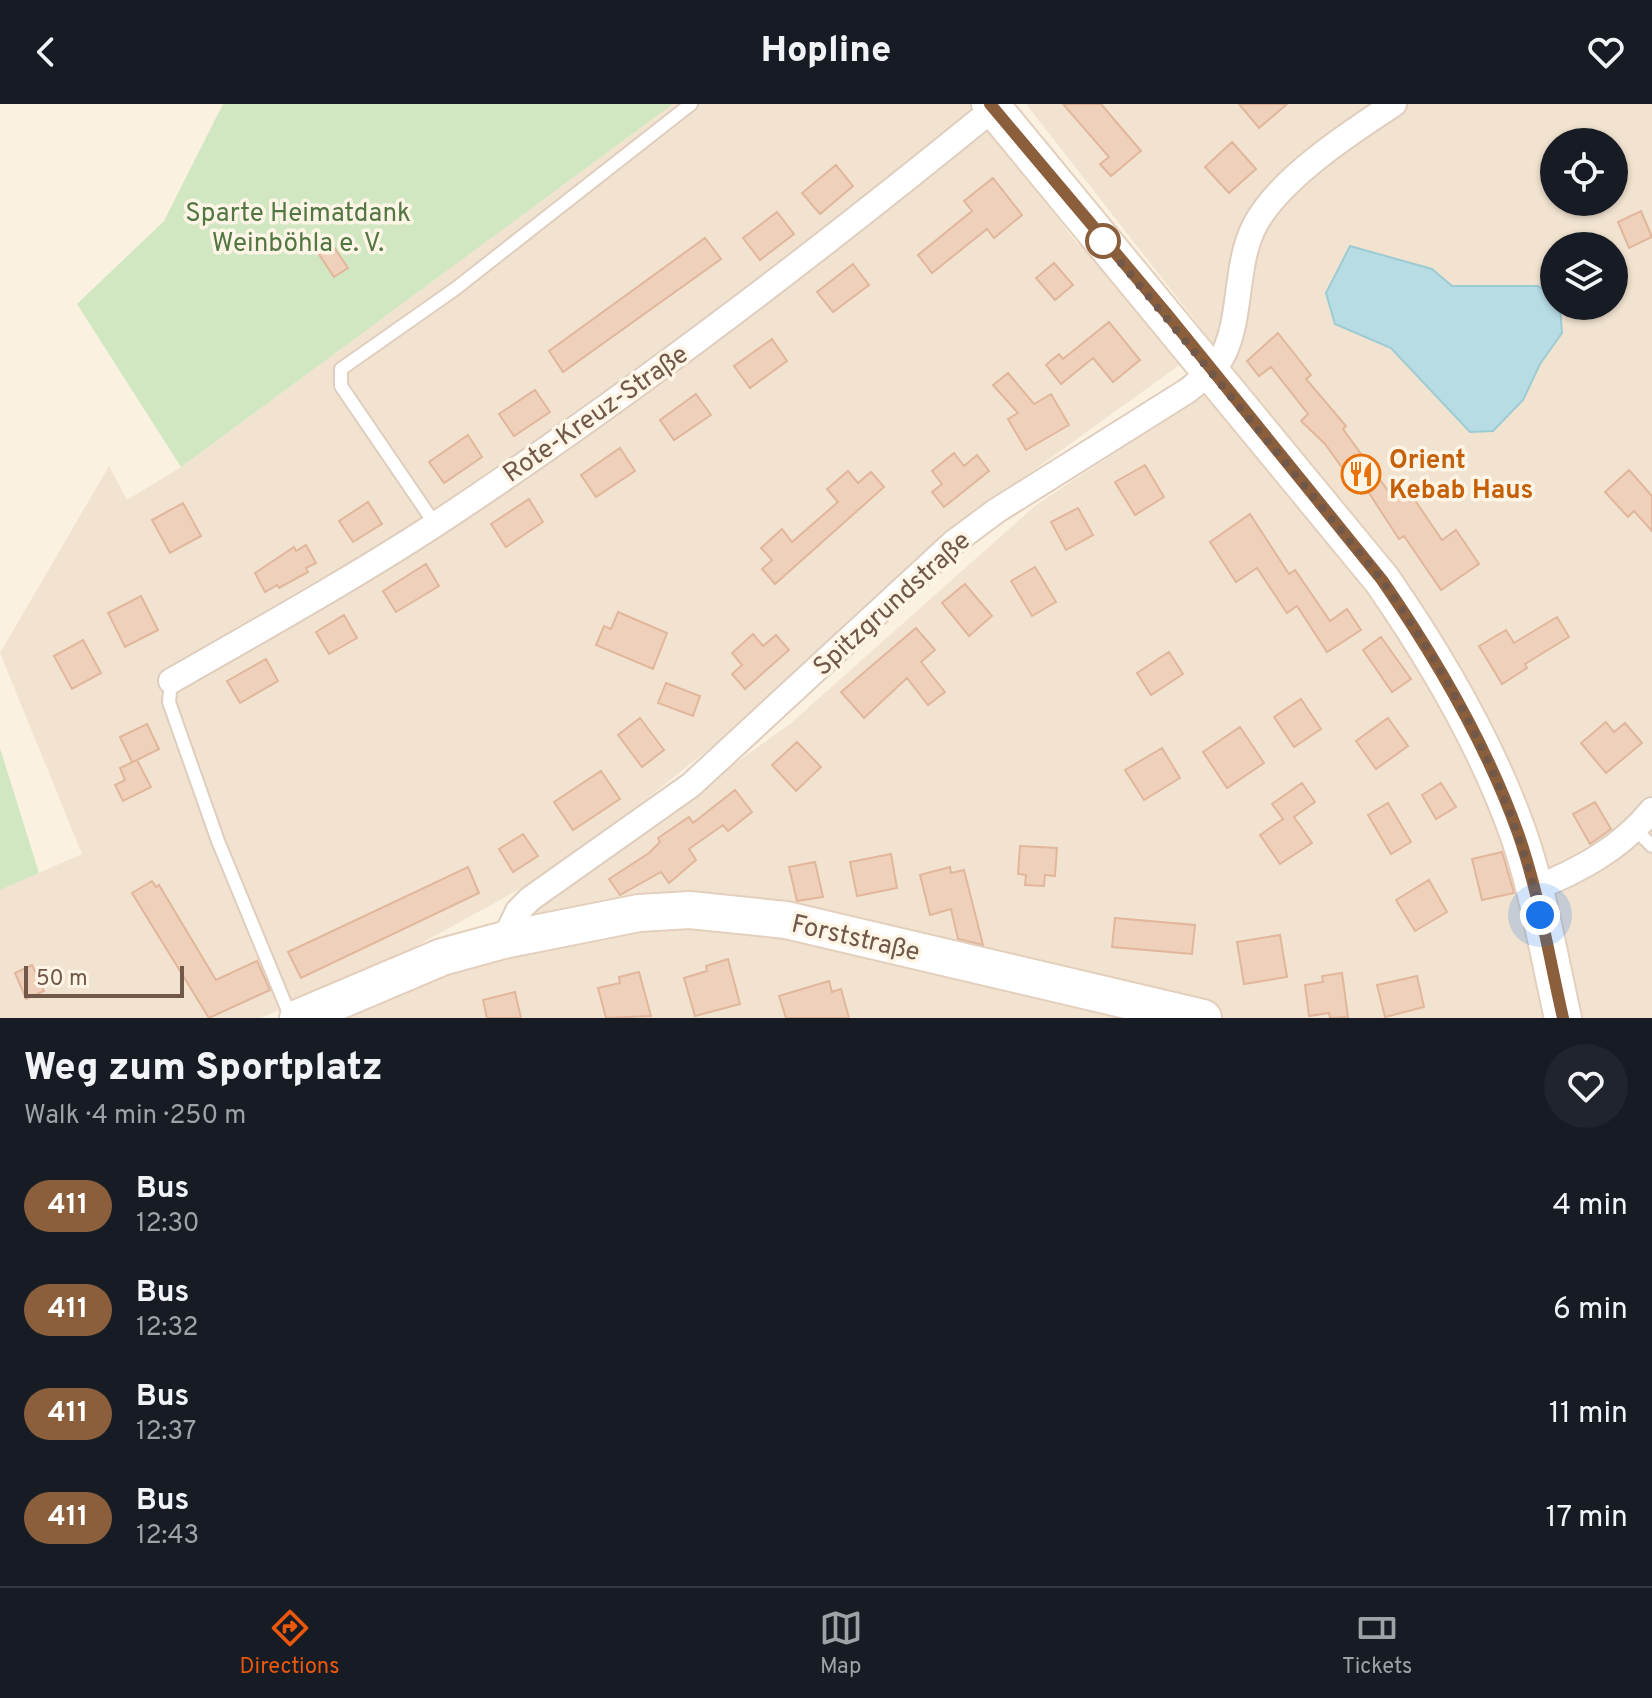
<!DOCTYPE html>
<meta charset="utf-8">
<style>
:root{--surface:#171b24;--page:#20242c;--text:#f1f3f6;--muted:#9ea1a6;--line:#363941;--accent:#ea580c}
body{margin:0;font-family:Overpass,sans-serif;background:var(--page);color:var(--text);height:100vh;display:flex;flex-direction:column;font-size:30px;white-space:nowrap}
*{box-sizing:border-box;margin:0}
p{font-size:26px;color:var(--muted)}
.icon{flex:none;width:44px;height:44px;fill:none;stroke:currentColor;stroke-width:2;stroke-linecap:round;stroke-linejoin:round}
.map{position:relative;height:914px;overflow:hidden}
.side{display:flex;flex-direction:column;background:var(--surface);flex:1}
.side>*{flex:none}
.badge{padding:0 16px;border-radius:26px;font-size:28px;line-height:52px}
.fabs{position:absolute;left:1540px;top:24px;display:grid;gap:16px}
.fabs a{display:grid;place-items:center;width:88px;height:88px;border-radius:50%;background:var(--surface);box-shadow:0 2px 6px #0004;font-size:40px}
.scale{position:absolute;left:24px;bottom:20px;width:160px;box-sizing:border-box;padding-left:8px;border:4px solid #715849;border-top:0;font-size:22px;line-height:28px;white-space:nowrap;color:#715849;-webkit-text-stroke:6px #fef5e7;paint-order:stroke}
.you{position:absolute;width:40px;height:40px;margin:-20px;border:6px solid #fff;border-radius:50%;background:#1a73e8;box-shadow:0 0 0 12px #1a73e833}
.map>.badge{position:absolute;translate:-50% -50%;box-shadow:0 0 0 4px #fff}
.round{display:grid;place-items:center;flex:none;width:84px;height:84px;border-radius:42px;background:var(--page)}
.summary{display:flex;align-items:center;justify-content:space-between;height:136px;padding:0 24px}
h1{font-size:38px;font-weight:800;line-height:60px}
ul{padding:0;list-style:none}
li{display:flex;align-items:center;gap:24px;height:104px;padding:0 24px}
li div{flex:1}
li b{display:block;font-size:30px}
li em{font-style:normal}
li .badge{min-width:88px;font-weight:700;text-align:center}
header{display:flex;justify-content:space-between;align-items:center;height:104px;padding:0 24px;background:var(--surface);font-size:36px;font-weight:800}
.tabs{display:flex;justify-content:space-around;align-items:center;height:112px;border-top:2px solid var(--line);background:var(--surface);font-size:22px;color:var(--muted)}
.tabs a{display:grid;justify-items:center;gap:4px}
.tabs .selected{color:var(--accent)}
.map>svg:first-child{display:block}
.residential{fill:#f2e3d0;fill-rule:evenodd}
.green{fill:#d0e7c1}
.water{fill:#b7dce3;stroke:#9dcbd4;stroke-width:2}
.building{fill:#efd0ba;stroke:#e1b69b;stroke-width:2}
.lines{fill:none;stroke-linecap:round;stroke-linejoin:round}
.lane-casing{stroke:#dfcdbd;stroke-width:16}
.street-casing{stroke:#dfcdbd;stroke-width:28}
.secondary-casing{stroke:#e3cfbc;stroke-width:40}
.lane{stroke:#fff;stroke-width:12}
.street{stroke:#fff;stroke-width:24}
.secondary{stroke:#fff;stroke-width:36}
.line-casing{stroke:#fff;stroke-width:18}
.line{stroke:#8b5e3c;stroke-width:12}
.walk{stroke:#715849;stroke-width:8;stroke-dasharray:0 14.4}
.stop-dot{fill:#fff;stroke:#8b5e3c;stroke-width:4}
.labels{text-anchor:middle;stroke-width:7;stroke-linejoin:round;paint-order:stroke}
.park-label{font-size:26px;fill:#517742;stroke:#fef5e7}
.street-label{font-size:26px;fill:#715849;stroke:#fef5e7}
.food-label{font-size:26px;font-weight:bold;fill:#c56008;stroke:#fef5e7;text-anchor:start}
</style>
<header><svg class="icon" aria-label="back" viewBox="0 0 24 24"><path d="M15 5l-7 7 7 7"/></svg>Hopline<svg class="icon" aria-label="heart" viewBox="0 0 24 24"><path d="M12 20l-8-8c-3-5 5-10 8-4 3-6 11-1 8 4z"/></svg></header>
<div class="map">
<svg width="1652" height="914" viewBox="0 0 1652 914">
<rect width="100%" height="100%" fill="#fbf1e1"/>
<path class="residential" d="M673,0h302l68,83 6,20 28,36 27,18 81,100 -245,177 -193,181 -185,147 -217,119 -85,33h-260v-128l82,-36 -82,-201 109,-187 18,34 54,-33z
M1026,0h626v914h-1329l76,-34 129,-35 7,-41 256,-185 245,-218 200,-132zM1554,38h60v60h-60zM1554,142h60v60h-60z"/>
<path class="green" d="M223,0h450l-492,363 -104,-163 87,-83z
M0,644l39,125 -39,17z"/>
<path class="water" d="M1350,142l82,23 20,17h86l16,12v8h6l2,27 -22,31 -17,36 -30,31 -23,1 -79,-84 -56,-24 -9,-31z"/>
<path class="building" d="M1063,0h38l40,47 -30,25 -11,-12 9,-7z
M1239,0h48l-28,24z
M1232,38l24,27 -27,24 -24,-26z
M836,61l17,21 -33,28 -18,-21z
M993,74l29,37 -28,23 -7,-9 -55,44 -14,-18 54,-44 -8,-10z
M1641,107l11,26 -23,11 -11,-26z
M777,108l17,22 -34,26 -17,-22z
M705,134l16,21 -158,113 -14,-21z
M329,136l19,28 -14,9 -18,-27z
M1054,159l19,22 -18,15 -19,-22z
M853,160l16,21 -36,27 -16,-20z
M1109,218l31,38 -27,22 -20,-24 -32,26 -15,-19 13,-11 4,5z
M1278,229l33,42 -5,4 40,47 -3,3 51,70 14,-9 34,50 14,-10 23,34 -38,26 -37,-54 -5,3 -32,-49 -6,4 -36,-50 -24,-23 7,-7 -37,-47 -12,9 -12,-15z
M772,235l15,22 -37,27 -16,-22z
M1008,269l26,31 17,-10 18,31 -43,25 -18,-31 10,-6 -25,-28z
M535,286l15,22 -36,24 -15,-22z
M696,290l15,21 -37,25 -14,-20z
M468,331l14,22 -38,26 -15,-21z
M620,344l15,23 -39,26 -15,-22z
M954,349l10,13 13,-11 12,16 -45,36 -12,-15 10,-8 -10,-13z
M1145,361l19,32 -29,18 -20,-33z
M1629,366l23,26v35l-18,-20 -6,6 -23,-25z
M848,367l10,12 13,-11 13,15 -109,97 -13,-15 10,-9 -11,-12 21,-19 10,13 46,-40 -11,-13z
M529,395l14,23 -37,25 -15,-23z
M368,398l14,22 -29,18 -14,-21z
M183,399l18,33 -31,17 -18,-33z
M1078,404l15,27 -27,15 -15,-28z
M1250,410l39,60 6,-4 35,51 17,-12 14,21 -34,22 -30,-46 -10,7 -30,-45 -21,14 -26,-40z
M306,441l10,18 -10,5 2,4 -29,16 -2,-3 -12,7 -10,-19 39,-26 2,4z
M426,460l13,22 -43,26 -13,-21z
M1035,463l21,35 -24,14 -21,-35z
M965,480l27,32 -23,20 -27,-33z
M141,492l17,34 -33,17 -17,-34z
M618,508l49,21 -14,36 -57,-24 8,-19 7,3z
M344,511l13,23 -28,16 -13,-22z
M1557,513l12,20 -44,27 2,4 -25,16 -23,-38 27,-16 8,13z
M916,524l19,22 -14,12 24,30 -17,13 -21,-27 -43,40 -23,-26z
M753,530l10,12 13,-11 13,15 -44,39 -13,-15 10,-9 -10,-12z
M1381,533l30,42 -19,13 -29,-42z
M83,536l18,33 -29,16 -18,-33z
M1169,548l14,22 -32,21 -14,-22z
M266,555l12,22 -38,22 -13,-22z
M666,579l34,13 -7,20 -35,-13z
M1301,595l20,30 -27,18 -20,-30z
M640,614l24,32 -22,17 -24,-32z
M1388,614l20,28 -32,23 -20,-28z
M1606,618l8,10 11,-9 17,20 -36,30 -25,-30z
M147,620l12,25 -22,11 14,27 -28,14 -8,-16 10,-5 -5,-12 17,-8 -5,2 -12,-25z
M1240,623l24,36 -37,25 -24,-36z
M797,638l24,25 -25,24 -24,-26z
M1162,644l18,30 -36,22 -19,-30z
M601,667l19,28 -47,31 -19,-28z
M1302,679l13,19 -21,15 18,26 -32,21 -20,-29 23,-16 -11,-15z
M1441,679l15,24 -20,12 -14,-24z
M735,686l17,22 -24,19 -5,-6 -34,24 7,11 -27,23 -8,-11 -41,23 -11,-16 40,-26 11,-11 -2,-4 31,-21 4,6z
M1595,698l16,27 -21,15 -17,-30z
M1388,699l23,39 -20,12 -23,-39z
M523,730l15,22 -25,16 -14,-23z
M1020,742l37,2 -2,28 -10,-1 -1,11 -19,-1 1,-10 -8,-1z
M1502,748l12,41 -32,7 -10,-41z
M891,750l6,34 -40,8 -7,-34z
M815,758l8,35 -26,4 -8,-34z
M468,763l11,26 -178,85 -13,-26z
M950,763l1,6 13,-3 19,75 -25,-6 -7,-30 -21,6 -10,-40z
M1429,776l18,32 -32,19 -19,-31z
M152,777l4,6 3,-2 57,95 41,-19 13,29 -61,28 -77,-125z
M1115,814l80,7 -3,29 -80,-7z
M1280,831l7,42 -43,7 -7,-42z
M728,855l12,45 -45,12 -11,-38 23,-7 -1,-5z
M32,861l12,26 -18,8 -11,-26z
M639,868l12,44 -45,2 -8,-30 22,-5 -1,-6z
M1342,869l6,44 -18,1 -1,-5 -20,3 -4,-31 18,-3 -1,-6z
M1417,872l7,31 -39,10 -8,-32z
M829,877l3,11 9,-3 8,29h-63l-7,-22z
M515,888l6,26h-34l-4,-18z"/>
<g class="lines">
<g class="lane-casing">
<path id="lane" d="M435,420l-94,-138v-17l114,-80 236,-185
M171,577l-2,21 49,139 73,177
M1636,726l16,16"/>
</g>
<g class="street-casing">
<path id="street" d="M171,577c89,-51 179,-101 265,-157 194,-128 378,-269 557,-415
M1534,785c46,-19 86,-40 118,-79
M504,836l14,-29 12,-12 161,-114 262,-242 43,-32 191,-120c14,-11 31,-23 38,-40 17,-39 10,-88 30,-126 24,-46 96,-93 139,-121"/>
</g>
<g class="secondary-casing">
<path id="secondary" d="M990,0l392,476c54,78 104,163 136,253 21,60 31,124 45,185
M298,914l144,-61 62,-17 135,-27 51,-3 96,10 417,98"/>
</g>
<use href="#lane" class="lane"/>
<use href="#street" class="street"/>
<use href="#secondary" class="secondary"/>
</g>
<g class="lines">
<g class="line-casing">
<path id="line" d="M990,0l177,210 215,266c54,78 104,164 136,253 21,60 31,124 45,185"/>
</g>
<use href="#line" class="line"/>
<path class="walk" d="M1103,137l279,339c71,102 132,213 158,335"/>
</g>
<defs>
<g id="restaurant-ring" transform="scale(2)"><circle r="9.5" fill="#fef5e7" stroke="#e8710a" stroke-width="1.5"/><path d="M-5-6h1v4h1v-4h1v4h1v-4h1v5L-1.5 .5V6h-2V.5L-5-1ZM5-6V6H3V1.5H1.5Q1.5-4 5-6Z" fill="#e8710a"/></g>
</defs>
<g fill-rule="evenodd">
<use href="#restaurant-ring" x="1361" y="370"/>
</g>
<circle class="stop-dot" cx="1103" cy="137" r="16"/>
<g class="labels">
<g class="park-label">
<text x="298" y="117">Sparte Heimatdank<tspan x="298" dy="30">Weinböhla e. V.</tspan></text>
</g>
<g class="street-label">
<text transform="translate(595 309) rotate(-35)" y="9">Rote-Kreuz-Straße</text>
<text transform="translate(891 499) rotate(-42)" y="9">Spitzgrundstraße</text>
<text transform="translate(856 833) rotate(13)" y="9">Forststraße</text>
</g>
<g class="food-label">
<text x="1389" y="364">Orient<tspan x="1389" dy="30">Kebab Haus</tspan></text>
</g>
</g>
</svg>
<div class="fabs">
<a><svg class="icon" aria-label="locate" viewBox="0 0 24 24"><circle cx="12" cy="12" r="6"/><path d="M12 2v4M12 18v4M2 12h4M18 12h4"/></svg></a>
<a><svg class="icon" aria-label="layers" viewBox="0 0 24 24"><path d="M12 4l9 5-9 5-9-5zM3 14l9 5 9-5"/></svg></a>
</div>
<div class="scale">50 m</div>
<div class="you" style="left:1540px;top:811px"></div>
</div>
<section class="side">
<div class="summary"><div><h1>Weg zum Sportplatz</h1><p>Walk · 4 min · 250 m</p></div><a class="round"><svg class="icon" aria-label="heart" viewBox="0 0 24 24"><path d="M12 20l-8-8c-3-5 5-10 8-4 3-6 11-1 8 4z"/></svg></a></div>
<ul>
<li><span class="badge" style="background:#8b5e3c;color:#fff">411</span><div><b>Bus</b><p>12:30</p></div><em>4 min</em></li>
<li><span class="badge" style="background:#8b5e3c;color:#fff">411</span><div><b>Bus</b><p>12:32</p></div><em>6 min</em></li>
<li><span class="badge" style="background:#8b5e3c;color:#fff">411</span><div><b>Bus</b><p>12:37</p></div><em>11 min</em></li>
<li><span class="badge" style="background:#8b5e3c;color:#fff">411</span><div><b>Bus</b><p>12:43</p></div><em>17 min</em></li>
</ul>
</section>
<nav class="tabs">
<a class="selected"><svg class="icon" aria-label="directions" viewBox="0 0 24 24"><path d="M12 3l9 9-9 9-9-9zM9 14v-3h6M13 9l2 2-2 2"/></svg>Directions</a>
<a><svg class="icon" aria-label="map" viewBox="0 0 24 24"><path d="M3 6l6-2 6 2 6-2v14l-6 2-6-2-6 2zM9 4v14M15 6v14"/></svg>Map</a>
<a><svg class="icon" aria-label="tickets" viewBox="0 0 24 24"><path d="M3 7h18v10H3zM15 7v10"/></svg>Tickets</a>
</nav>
